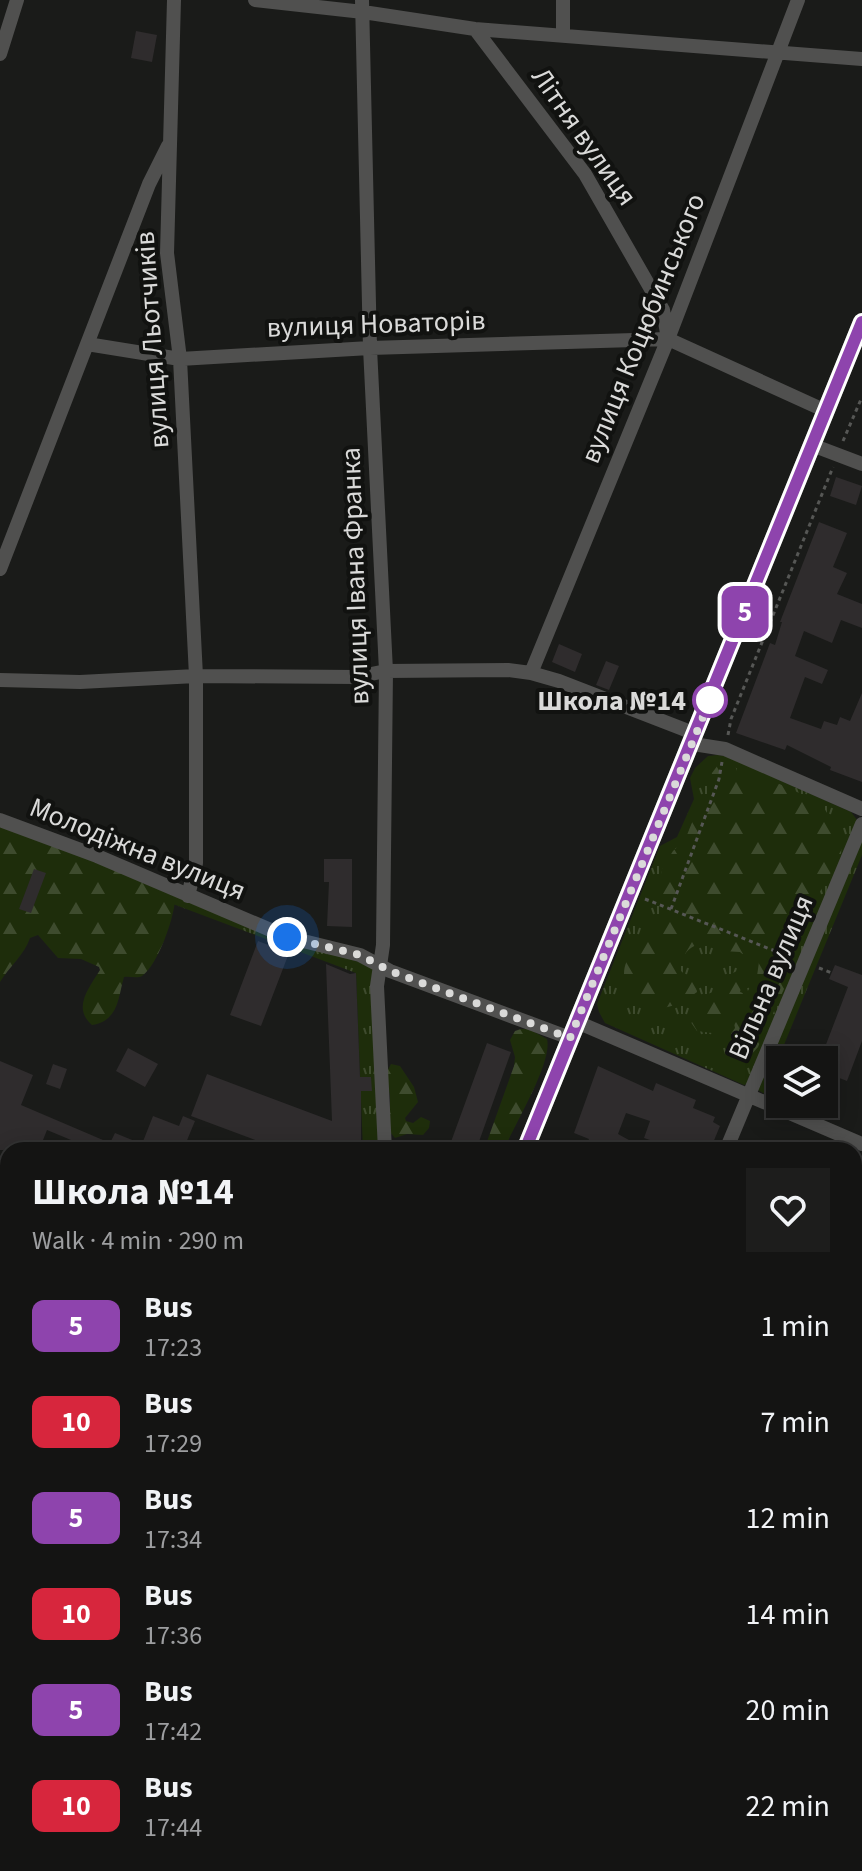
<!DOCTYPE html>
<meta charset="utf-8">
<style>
:root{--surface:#141413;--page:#1d1d1c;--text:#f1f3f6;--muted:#9d9ea0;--line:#333}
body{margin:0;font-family:"Source Sans 3",sans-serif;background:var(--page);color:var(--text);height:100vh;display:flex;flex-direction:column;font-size:30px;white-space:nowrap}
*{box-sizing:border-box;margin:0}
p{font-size:26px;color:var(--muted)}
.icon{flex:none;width:44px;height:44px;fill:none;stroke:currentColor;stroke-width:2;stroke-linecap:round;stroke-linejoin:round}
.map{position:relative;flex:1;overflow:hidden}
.panel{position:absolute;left:0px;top:1142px;width:862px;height:730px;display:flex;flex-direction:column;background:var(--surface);border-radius:24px 24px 0 0;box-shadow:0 4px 20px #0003,0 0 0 2px var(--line)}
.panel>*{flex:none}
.badge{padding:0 16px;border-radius:12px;font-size:28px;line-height:52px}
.tools{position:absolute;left:766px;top:1046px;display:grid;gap:16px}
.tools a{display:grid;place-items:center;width:72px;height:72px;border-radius:0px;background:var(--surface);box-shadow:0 4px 20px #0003,0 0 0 2px var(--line);font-size:40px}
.you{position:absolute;width:40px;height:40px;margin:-20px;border:6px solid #fff;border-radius:50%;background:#1a73e8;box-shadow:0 0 0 12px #1a73e833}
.map>.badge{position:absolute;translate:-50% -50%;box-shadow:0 0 0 4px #fff}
.round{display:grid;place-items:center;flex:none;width:84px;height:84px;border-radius:0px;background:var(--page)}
.overview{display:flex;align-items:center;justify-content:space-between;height:136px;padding:0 32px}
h1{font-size:38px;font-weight:700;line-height:60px}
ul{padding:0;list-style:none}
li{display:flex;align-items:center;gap:24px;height:96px;padding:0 32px}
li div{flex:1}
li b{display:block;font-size:30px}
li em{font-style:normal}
li .badge{min-width:88px;font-weight:700;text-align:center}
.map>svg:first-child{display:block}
.grass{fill:url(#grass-tufts)}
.forest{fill:url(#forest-firs)}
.building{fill:#2f2c2d}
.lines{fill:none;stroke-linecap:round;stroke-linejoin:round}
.path{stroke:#565755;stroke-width:3;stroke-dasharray:4 4;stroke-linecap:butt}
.minor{stroke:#50504f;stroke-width:14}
.tertiary{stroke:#50504f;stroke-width:18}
.line-casing{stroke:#fff;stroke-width:18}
.line{stroke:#8e44ad;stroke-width:12}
.walk{stroke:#dadad9;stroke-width:8;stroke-dasharray:0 14.4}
.stop-dot{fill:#fff;stroke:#8e44ad;stroke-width:4}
.labels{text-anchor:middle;stroke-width:8;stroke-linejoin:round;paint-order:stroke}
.street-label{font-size:28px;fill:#dadad9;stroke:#111210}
.stop-label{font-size:28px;font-weight:bold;fill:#dadad9;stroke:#111210;text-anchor:end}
</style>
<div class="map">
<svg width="862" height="1871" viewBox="0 0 862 1871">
<defs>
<pattern id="grass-tufts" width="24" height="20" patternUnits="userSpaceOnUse" patternTransform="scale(2)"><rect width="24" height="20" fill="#1e2d0b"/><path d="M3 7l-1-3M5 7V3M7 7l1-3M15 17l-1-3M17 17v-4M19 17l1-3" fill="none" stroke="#3e4b2e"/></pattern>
<pattern id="forest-firs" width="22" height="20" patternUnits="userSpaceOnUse" patternTransform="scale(2)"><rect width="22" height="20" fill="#1e2d0b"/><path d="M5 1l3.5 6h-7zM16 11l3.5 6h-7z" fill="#3e4b2e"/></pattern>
</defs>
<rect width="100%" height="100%" fill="#1a1b19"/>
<path class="grass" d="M718,755l11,2 122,55 6,8 -110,264 -3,1 -139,-62 -6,-11 -2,-8 63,-158 17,-9 17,-38 -4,-21 5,-10 13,-12z
M862,835v20l-97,236 15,7v5l-22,-13z
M0,839l75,14 242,96 58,18 5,183h-17l-7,-177z"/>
<path class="forest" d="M729,762l7,6 3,16 23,-8 59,27 17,28 4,11 -1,12 -13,24 -10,17 -17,17 -3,11 3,28 -43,96 -15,17 -11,-4 -6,-19 9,-13 -1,-5 -7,-2 -15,12 -15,-2 -7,-10c4,-27 12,-24 34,-33 5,-10 5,-16 18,-18l3,2 -5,20 6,2 11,-18 2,-14 -4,-4h-8l-7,-6 -17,-1 -9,-13c-18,6 -34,11 -33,33l15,13 1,8c-11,8 -21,14 -34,16 -16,2 -40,-17 -39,-34 0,-9 4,-16 8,-24l26,-14 2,-28 -3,-14 5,-25 11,-18 12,-11 10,-25 13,-20 4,-22 6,-8z
M0,826l94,35 78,34 3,5c-1,18 -17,65 -33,76 -5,3 -12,0 -18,1 -6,20 -5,44 -32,48 -20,-17 -3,-37 8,-55l-1,-3 -18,-8 -23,-1 -20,-23 -8,3c-5,16 -21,29 -30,44z
M521,1029h8l18,10c6,23 -33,86 -43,111h-20l30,-84 1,-9 -5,-17 5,-9z
M391,1064l9,2 14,21 4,15 -13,16 1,3 7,2 8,-6 9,4 -1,7 -6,7 -16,-1 -12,4 -5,-6v-36l-4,-23z"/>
<path class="building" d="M136,31l21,4 -5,27 -21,-4z
M836,477l26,9 -6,19 -26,-9z
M819,522l28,11 -14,34 14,6 -10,21 25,10v24l-21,-8 -9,23 -28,-12 -9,25 33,14 -6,14 -17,-7 -15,41 31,11 3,-8 13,4 3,-8 10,4 12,-28v89l-32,-12 1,-3 -44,-22 -2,5 -49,-17 34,-90 5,2 7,-23h-2z
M559,644l23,10 -7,18 -23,-10z
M606,661l13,5 -10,24 -13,-5z
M324,859h28v68l-25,-1 2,-44h-5z
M34,869l12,4 -15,40 -12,-4z
M258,941l31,12 -28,73 -31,-11z
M326,964l24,10 6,-1 4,104h11l1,14h-11v59h-79l-91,-34 16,-42 125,47z
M835,965l27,10v66l-15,40 -23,-9v-12h-4l28,-73 -19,-8z
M487,1043l24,9 -35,98h-28z
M128,1048l30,16 -13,23 -29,-16z
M0,1061l33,14 -12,30 89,38 5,-10 27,11 11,-28 26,10 4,-10 12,5 -12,29h-88l-48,-20 -8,20h-39z
M53,1064l14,5 -7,20 -14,-5z
M598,1066l55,25 3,-8 40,17 -3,8 22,9 -2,5 7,4 -10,24h-30l-36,-12 6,-17 -24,-8 -8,21 29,16h-62l4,-11 -15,-6z"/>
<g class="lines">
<path class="path" d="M843,441l19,-44
M728,735l3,-16 102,-252
M645,899l145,58
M671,909l48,-130 3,-17
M819,968l13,5"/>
<path class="minor" d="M174,0l-7,253 13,106 16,317v187l-8,33
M255,0l108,12 112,17 387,30
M362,0l8,348 16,323 -3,274 -6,41 8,164
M563,0v34
M475,29l110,145 78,136 5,29 158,72
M0,54l17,-54
M87,344l93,15 190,-11 298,-9
M812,445l50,19
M0,569l149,-385 19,-38
M531,673l137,-334 130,-339
M0,680l80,2 116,-6 160,1 30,-6 122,-1 23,3 28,8 137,53
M693,744l32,5 137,60
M0,820l97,36 190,81 73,18 30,16 180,67
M577,1022l285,122
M726,1150l136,-326
M854,1269l8,-19
M0,1322l8,4
M854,1460l8,-20
M700,1864l17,7
M433,1871l1,-7"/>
<path class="tertiary" d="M525,1150l337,-828
M233,1871l3,-7"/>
</g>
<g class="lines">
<g class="line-casing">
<path id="line" d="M525,1150l337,-828"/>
</g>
<use href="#line" class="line"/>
<path class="walk" d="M287,937l73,18 30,16 180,67 140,-338"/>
</g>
<circle class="stop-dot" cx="710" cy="700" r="16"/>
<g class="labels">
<g class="street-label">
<text transform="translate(585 136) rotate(55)" y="10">Літня вулиця</text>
<text transform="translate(376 323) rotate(-2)" y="10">вулиця Новаторів</text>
<text transform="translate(642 328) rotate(-68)" y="10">вулиця Коцюбинського</text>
<text transform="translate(151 340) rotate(-94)" y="10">вулиця Льотчиків</text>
<text transform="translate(354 576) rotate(-92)" y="10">вулиця Івана Франка</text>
<text transform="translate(138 848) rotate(22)" y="10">Молодіжна вулиця</text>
<text transform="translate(770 977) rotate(-67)" y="10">Вільна вулиця</text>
</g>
<g class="stop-label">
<text x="686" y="710">Школа №14</text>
</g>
</g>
</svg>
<div class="tools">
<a><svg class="icon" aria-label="layers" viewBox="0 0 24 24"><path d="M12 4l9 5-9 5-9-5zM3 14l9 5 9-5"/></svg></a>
</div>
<div class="you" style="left:287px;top:937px"></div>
<b class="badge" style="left:745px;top:612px;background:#8e44ad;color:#fff">5</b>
<section class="panel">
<div class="overview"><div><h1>Школа №14</h1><p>Walk · 4 min · 290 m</p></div><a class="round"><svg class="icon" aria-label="heart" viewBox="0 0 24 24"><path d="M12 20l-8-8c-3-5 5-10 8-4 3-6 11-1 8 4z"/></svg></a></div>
<ul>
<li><span class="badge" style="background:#8e44ad;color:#fff">5</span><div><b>Bus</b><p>17:23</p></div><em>1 min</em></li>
<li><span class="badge" style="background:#d7263d;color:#fff">10</span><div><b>Bus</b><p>17:29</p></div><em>7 min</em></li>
<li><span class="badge" style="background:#8e44ad;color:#fff">5</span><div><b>Bus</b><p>17:34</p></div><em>12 min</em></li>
<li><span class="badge" style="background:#d7263d;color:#fff">10</span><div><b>Bus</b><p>17:36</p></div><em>14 min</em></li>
<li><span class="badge" style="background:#8e44ad;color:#fff">5</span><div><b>Bus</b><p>17:42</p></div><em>20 min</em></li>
<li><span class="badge" style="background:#d7263d;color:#fff">10</span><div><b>Bus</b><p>17:44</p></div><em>22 min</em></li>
</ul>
</section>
</div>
